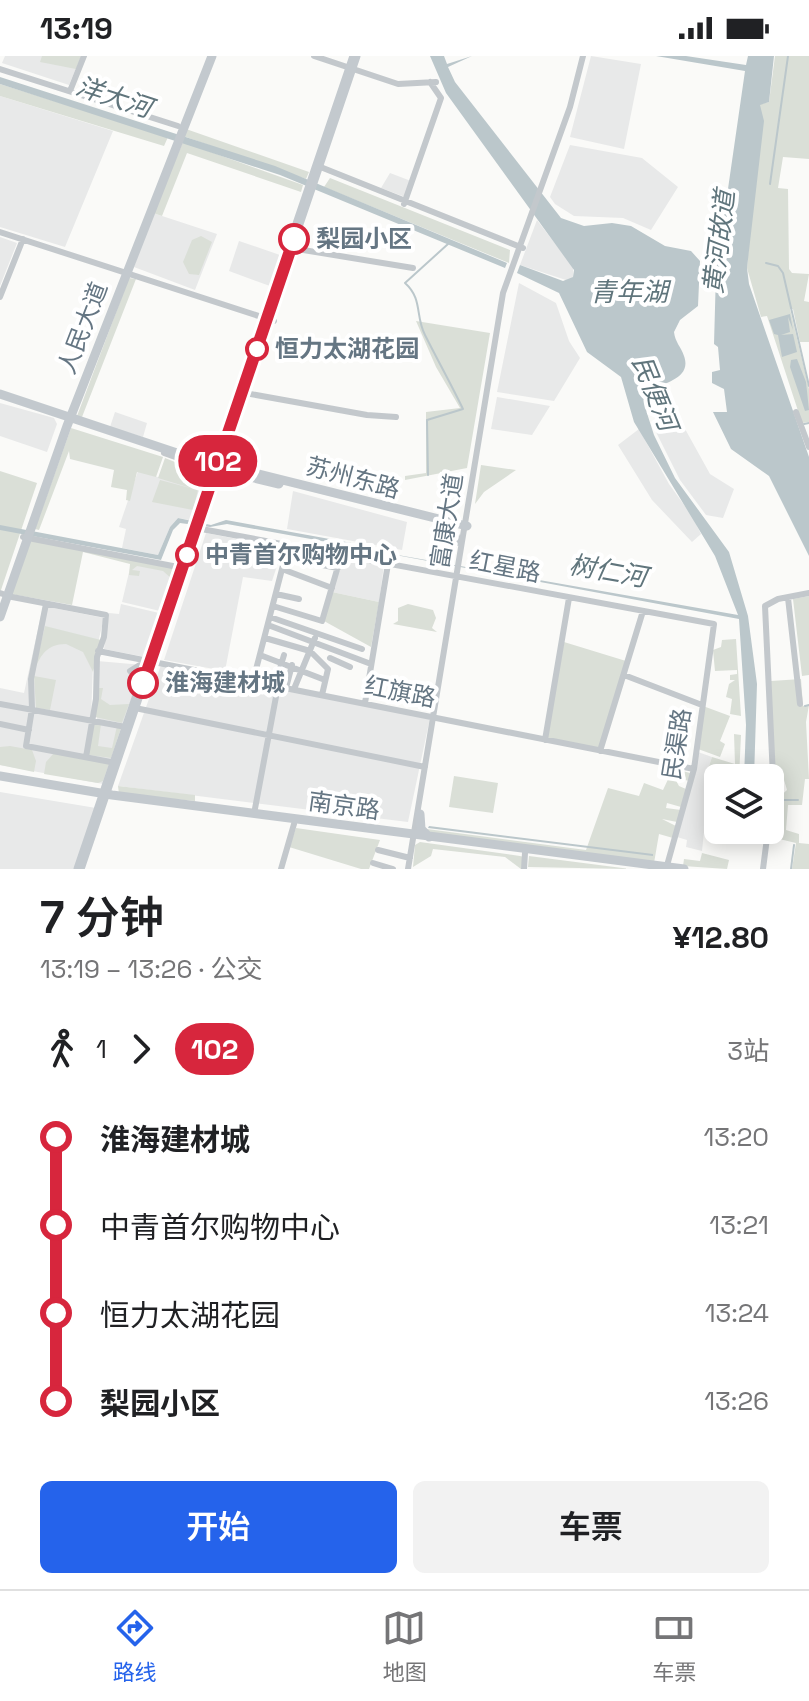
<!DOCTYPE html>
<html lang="zh">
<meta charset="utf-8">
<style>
:root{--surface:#fff;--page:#f2f2f2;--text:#202124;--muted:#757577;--line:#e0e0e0;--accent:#2563eb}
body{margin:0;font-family:"Space Grotesk","Noto Sans SC",sans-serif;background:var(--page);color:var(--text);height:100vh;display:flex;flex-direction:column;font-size:30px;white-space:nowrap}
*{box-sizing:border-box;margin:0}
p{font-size:26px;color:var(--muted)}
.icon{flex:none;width:44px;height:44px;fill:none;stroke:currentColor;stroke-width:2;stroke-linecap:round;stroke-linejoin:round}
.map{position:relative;height:813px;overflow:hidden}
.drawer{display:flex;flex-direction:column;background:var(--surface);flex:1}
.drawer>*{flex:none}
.badge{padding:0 16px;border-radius:26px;font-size:28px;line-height:52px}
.tools{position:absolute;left:704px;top:708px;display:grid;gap:16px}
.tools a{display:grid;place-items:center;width:80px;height:80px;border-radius:12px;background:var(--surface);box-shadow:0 4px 20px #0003;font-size:40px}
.map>.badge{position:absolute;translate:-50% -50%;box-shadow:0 0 0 4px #fff}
.legs{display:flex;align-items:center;gap:12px;height:88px;padding:0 40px;font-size:26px}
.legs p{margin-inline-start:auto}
.overview{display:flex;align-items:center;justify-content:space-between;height:136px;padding:0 40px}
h1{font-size:44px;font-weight:600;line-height:60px}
.primary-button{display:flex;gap:16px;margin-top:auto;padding:16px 40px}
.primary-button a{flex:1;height:92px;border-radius:12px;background:var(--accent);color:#fff;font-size:32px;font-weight:600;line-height:92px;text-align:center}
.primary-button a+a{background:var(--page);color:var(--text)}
ul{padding:0 40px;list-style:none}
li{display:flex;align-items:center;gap:28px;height:88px;font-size:30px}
li i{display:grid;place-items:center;width:12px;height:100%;margin:0 10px;background:currentColor}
li i::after{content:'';width:20px;height:20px;margin:-10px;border:6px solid;border-radius:50%;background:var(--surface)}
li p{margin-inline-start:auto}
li:first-child i{background:linear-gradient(#0000 50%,currentColor 0)}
li:last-child i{background:linear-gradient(currentColor 50%,#0000 0)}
.status{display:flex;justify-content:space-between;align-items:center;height:56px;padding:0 40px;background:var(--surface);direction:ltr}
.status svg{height:22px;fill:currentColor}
.menu{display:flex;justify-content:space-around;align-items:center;height:112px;border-top:2px solid var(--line);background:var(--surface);font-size:22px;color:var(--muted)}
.menu a{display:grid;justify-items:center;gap:4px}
.menu .selected{color:var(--accent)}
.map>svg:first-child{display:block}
.built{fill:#e8e9e9}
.green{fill:#dadfd7}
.water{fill:#bbc7cb}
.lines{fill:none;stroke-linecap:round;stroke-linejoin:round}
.stream{stroke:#bbc7cb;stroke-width:2}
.minor{stroke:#c3c8cc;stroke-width:6}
.major{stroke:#c3c9ce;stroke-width:9}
.highway{stroke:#c3c9ce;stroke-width:11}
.line-1-casing{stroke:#fff;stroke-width:18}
.line-1{stroke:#d7263d;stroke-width:12}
.stop-1-dot{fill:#fff;stroke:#d7263d;stroke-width:4}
.labels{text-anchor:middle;stroke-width:8;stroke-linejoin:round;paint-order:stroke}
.stop-label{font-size:24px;font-weight:bold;fill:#657683;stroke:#fff;text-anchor:start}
.street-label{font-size:24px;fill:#657683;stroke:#fff}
.water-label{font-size:26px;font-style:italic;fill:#60757c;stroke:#fff}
</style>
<div class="status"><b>13:19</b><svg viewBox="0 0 49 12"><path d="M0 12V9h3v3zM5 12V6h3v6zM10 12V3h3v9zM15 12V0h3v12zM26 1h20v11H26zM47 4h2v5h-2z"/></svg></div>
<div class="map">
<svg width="809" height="813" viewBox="0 0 809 813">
<rect width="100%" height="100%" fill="#fafaf8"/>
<path class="built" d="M5,0h76l-12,29 -67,-22z
M591,0l50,8 -17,85 -54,-12z
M0,40l113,35 -48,116 -65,-20z
M570,89l72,13 36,29 -27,43 -28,-12 -49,-2 -19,-12 -5,-7z
M390,117l21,8 -6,16 -24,-9z
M153,157l64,21 -22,56 -61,-23z
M537,164l36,47v10l-4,4 -49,-16z
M0,181l17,6 -17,43z
M239,185l41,14 -10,31 -41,-15z
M519,227l37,20 13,38 11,17 -26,43 -57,-9z
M497,341l53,9 -18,29 -41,-6z
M0,347l54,15 3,6 -10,28 -47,-16z
M674,353l36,65 24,15 -11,29 -17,-3 -26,-35 -24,-48 -4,-9z
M115,356l32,11 -4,14 -33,-10z
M639,373l30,55 23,32 9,18 -9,8 -40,-42 -34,-55z
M138,415l66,20 -10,30 -16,-3 -8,9 -12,28 -36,-7 4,-19 -7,-2z
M293,435l114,31 -5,28 -115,-21z
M206,477l77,15 -11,33 -29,-4 -18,94 -61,-11z
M342,501l42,8 -5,37 -47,-10z
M131,508l42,8 -13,39 -38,-9z
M121,548l38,9 -14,44 -41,-8 5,-36 10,1z
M43,550l61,12 -11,45 -2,57 30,7 -18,57 -103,-19v-77l24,5z
M97,605l46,4 -20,58 -26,-4z
M161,609l269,53 -22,104 -290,-36z
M698,696l14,5 -8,24 14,5v20l-8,-1 -4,8 -4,38 -16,-4 1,-7 -10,-3z
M0,736l96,16 -22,61h-74z"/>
<path class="green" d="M42,0h39l-5,13 -36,-7z
M775,0h34v103l-26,-2 -5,31 10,1 1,80 3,4 17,1 -5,27 5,1v40h-9l-7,-33h-3l19,80v33l-7,1 -35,-107 -6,1 -14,-49 13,-164 9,-2z
M0,28l168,53 -4,9 -164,-50z
M186,73l123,43 -3,7 -123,-43z
M183,86l120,43 -2,7 -114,-39 -25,63 -9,-3z
M330,122l180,72 -1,13 -185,-76z
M201,180l11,6 -13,33 -10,-1 -6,-12 9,-22z
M129,222l7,1 -54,138 -5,-1z
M416,265l74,12 -23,135 -62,12v-4l21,-3v-61l34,-4 -24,-41z
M71,372l92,29 -7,20 -19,-5 -7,29 -4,-1 1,-10 -16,-3 3,-17 -44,-11 -1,-8 -30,79 -4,-1z
M165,402l42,17 -3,16 -6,-1 -5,20 -41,-8 8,-22 34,9 -36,-11z
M481,409l35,5 -32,22 -9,12z
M0,415l37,12 -36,107h-1z
M31,484l144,28 -3,11 -9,-8 -26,-5 -5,4 8,1 -1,5 -10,-1 1,-11 -47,-12 -11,53 -61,-11z
M332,536l47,10 -8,45 -47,-26z
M809,540v79l-7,1 -9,-77z
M408,548l25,6 3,8 -4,10 5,4 -44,-8 5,-3v-13z
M45,570l56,14 -8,32 -10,-20 -17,-8c-20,0 -25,12 -31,24z
M736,583l5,77 -11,-2 2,-15 -6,-2 3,-13 6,-4h-5v-5l7,-1v-4l-22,1 -2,-21 8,-3 1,-7z
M564,586l62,19 -27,87 -52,-9z
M34,620l22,4 -6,30 -14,-2z
M801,623l2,27 6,-1 -3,17 3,57h-4l-3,26h-14l-2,25 13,4v9l10,1v25h-17l4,-26 -21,-5 -1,-9 -4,-1 8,-30 9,-8 -6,-20h-8l-2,-89z
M99,632h4l-2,11 9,6 19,-1 -7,19 -27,-6z
M703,650l27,10 -10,25 5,3 -5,13 -22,-8z
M93,666l8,2 -3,22 14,2 5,-22 4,2 -10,30 -23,-3z
M734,678l7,1 -2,43h-21v8l-14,-5 8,-24 23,7z
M10,690l22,4 4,11 -2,11 -34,-7v-18z
M54,697l55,11 -6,17 -5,2 -54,-9 2,-12z
M664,710l26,7 -1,8 -15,-4 5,9 7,3 -5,18 -14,-4 -1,5 15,2 -4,12 -15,-3 14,7 -3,12 -14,-4 -5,29 -224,-27 -3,-7 159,21 22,-62 31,8 5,-13 19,7 8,-17 -8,-3z
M454,720l44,7 -5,30 -44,-6z
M118,730l77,9v6l-76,-7z
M296,772l84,12 -11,29h-8l-72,-22z
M420,786l100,14 4,1 -3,12 -16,-12 -72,-8 -2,7 -18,11 2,-22z
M702,797l27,7 -2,9 -44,-3 1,-7 16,2z
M529,800l101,13 -102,-2z"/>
<path class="water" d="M430,0h14l3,8 25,-8 -24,11 7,15 106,136 23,8 28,-3 19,3 34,20 26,5 9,10 -2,45 -18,14 -6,12c1,10 7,15 10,24 8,22 -19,26 -32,34l-7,17 9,28 21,43 54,74 19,64 9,68 -3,94h-10l2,-53 -7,-106 -381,-71 380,67 -23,-59 -81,-134 -13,-45 -34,-25 -28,-59 -42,-20 3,-8 43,16 10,-4 1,-7 -128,-177z
M656,0h30l60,9 2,-9h26l-5,46 -9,3 4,16 -17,147 2,16 60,173v99l-40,-80 -38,-27 -18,-37h14l-3,-23 -12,-6v-11l8,-2 -2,-23 -4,-3 2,-72 29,-201z
M0,21l275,89 232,97 -2,5 -225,-93 -280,-91z
M790,258l3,16 -5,-13 2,15 -9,3 12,-1 4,18 -15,5 -4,-22 -4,-1 -5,-14z
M797,303l9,23 3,28 -4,1 -15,-44 1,-7z
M178,462l33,7 15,-5 131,24 -2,3 -128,-23 -17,3 -30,-4 -7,7 -12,30 -161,-30v-5l158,30 12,-28z
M429,770l224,28v2l-225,-28z"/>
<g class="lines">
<path class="stream" d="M770,128l18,-128
M766,207l12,3 5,7 26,113
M804,368l5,-1
M428,419l-1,-55 36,-11c-12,-25 -26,-50 -38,-74 -10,-19 -2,-36 -20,-52l43,-39
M805,650l4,-1
M779,744h19
M791,813l3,-24"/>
<path class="minor" d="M314,0l84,28 38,-2
M0,13l178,57
M70,35l14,-35
M318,110l205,82
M404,148l37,-106 -11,-16
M0,176l274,89
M291,192l122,20
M0,241l23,-58
M245,337l122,22 29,2
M796,356l13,35
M226,393l2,9 9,8
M164,397l39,14 8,12
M214,429l17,-11
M444,470l12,8 3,9
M196,472l518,96 -20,145 -28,100
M23,481l160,31
M285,502l53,10
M282,513l50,19
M0,537l3,1
M276,538l23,5
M7,540l99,19 -2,22 -7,20 -1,42 -10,58
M788,542l12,106
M46,548l-15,75 1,30 -6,37 90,17
M273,550l49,15 19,-65
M270,561l92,32
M268,569l103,39
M265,582l45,13 18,18 -6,26
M98,595l596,118
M260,599l65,25
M330,602l20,9
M130,615l13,-8
M624,619l78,30
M253,625l35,-135
M275,629l9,-30
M286,632l6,-23
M294,633l21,-51
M365,647l23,-139
M0,648l126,23
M135,652l290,59
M0,668l29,6
M545,684l24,-142
M600,695l43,-140
M254,758l24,-128
M770,764l4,-22 -9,-192 13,-7 31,-6
M378,794l32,8
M373,807l20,6
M281,813l13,-45
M408,813l95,-576 67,-186 13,-51
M524,813l1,-16
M763,813l5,-39"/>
<path class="major" d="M0,338l186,62 281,70
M208,411l71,17
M0,561l67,-191 145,-370
M0,720l112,19 572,74
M420,758l1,15 8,8"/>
<path class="highway" d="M79,813l276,-813"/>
</g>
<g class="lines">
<g class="line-1-casing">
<path id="line-1" d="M143,627l151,-444"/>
</g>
<use href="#line-1" class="line-1"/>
</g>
<g class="stop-1-dot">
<circle cx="294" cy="183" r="14"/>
<circle cx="257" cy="293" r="10"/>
<circle cx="187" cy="499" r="10"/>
<circle cx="143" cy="627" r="14"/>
</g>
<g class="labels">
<g class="stop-label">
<text x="316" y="191">梨园小区</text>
<text x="275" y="301">恒力太湖花园</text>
<text x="205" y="507">中青首尔购物中心</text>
<text x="165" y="635">淮海建材城</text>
</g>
<g class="street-label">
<text transform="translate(83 272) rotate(-69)" y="8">人民大道</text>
<text transform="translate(353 422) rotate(15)" y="8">苏州东路</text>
<text transform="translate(447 465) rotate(-81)" y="8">富康大道</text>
<text transform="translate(505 511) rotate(11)" y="8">红星路</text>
<text transform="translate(400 636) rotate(11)" y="8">红旗路</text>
<text transform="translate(677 688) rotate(-81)" y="8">民渠路</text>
<text transform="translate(344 750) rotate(8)" y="8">南京路</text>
</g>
<g class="water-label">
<text transform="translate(114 41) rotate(18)" y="9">洋大河</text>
<text transform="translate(719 186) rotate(-83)" y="9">黄河故道</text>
<text x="629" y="245">青年湖</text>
<text transform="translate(655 337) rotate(68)" y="9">民便河</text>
<text transform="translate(608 515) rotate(10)" y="9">树仁河</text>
</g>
</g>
</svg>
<div class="tools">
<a><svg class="icon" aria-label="layers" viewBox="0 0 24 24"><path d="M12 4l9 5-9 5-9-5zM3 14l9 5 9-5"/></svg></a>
</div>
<b class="badge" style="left:218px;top:405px;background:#d7263d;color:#fff">102</b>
</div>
<section class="drawer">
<div class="overview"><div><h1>7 分钟</h1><p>13:19 – 13:26 · 公交</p></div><b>¥12.80</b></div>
<div class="legs"><svg class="icon" aria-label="walk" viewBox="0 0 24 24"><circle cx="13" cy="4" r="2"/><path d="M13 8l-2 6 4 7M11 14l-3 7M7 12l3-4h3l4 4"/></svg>1<svg class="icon" aria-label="forward" viewBox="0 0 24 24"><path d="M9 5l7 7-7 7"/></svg><b class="badge" style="background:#d7263d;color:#fff">102</b><p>3站</p></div>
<ul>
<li><i style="color:#d7263d"></i><b>淮海建材城</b><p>13:20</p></li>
<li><i style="color:#d7263d"></i><span>中青首尔购物中心</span><p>13:21</p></li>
<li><i style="color:#d7263d"></i><span>恒力太湖花园</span><p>13:24</p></li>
<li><i style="color:#d7263d"></i><b>梨园小区</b><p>13:26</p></li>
</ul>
<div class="primary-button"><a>开始</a><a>车票</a></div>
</section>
<nav class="menu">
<a class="selected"><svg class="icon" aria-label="directions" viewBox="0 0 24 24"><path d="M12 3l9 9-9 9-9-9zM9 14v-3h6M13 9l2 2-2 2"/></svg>路线</a>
<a><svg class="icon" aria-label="map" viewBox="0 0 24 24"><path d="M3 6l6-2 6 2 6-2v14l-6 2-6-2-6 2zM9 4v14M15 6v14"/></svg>地图</a>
<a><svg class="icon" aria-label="tickets" viewBox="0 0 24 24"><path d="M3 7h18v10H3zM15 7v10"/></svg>车票</a>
</nav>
